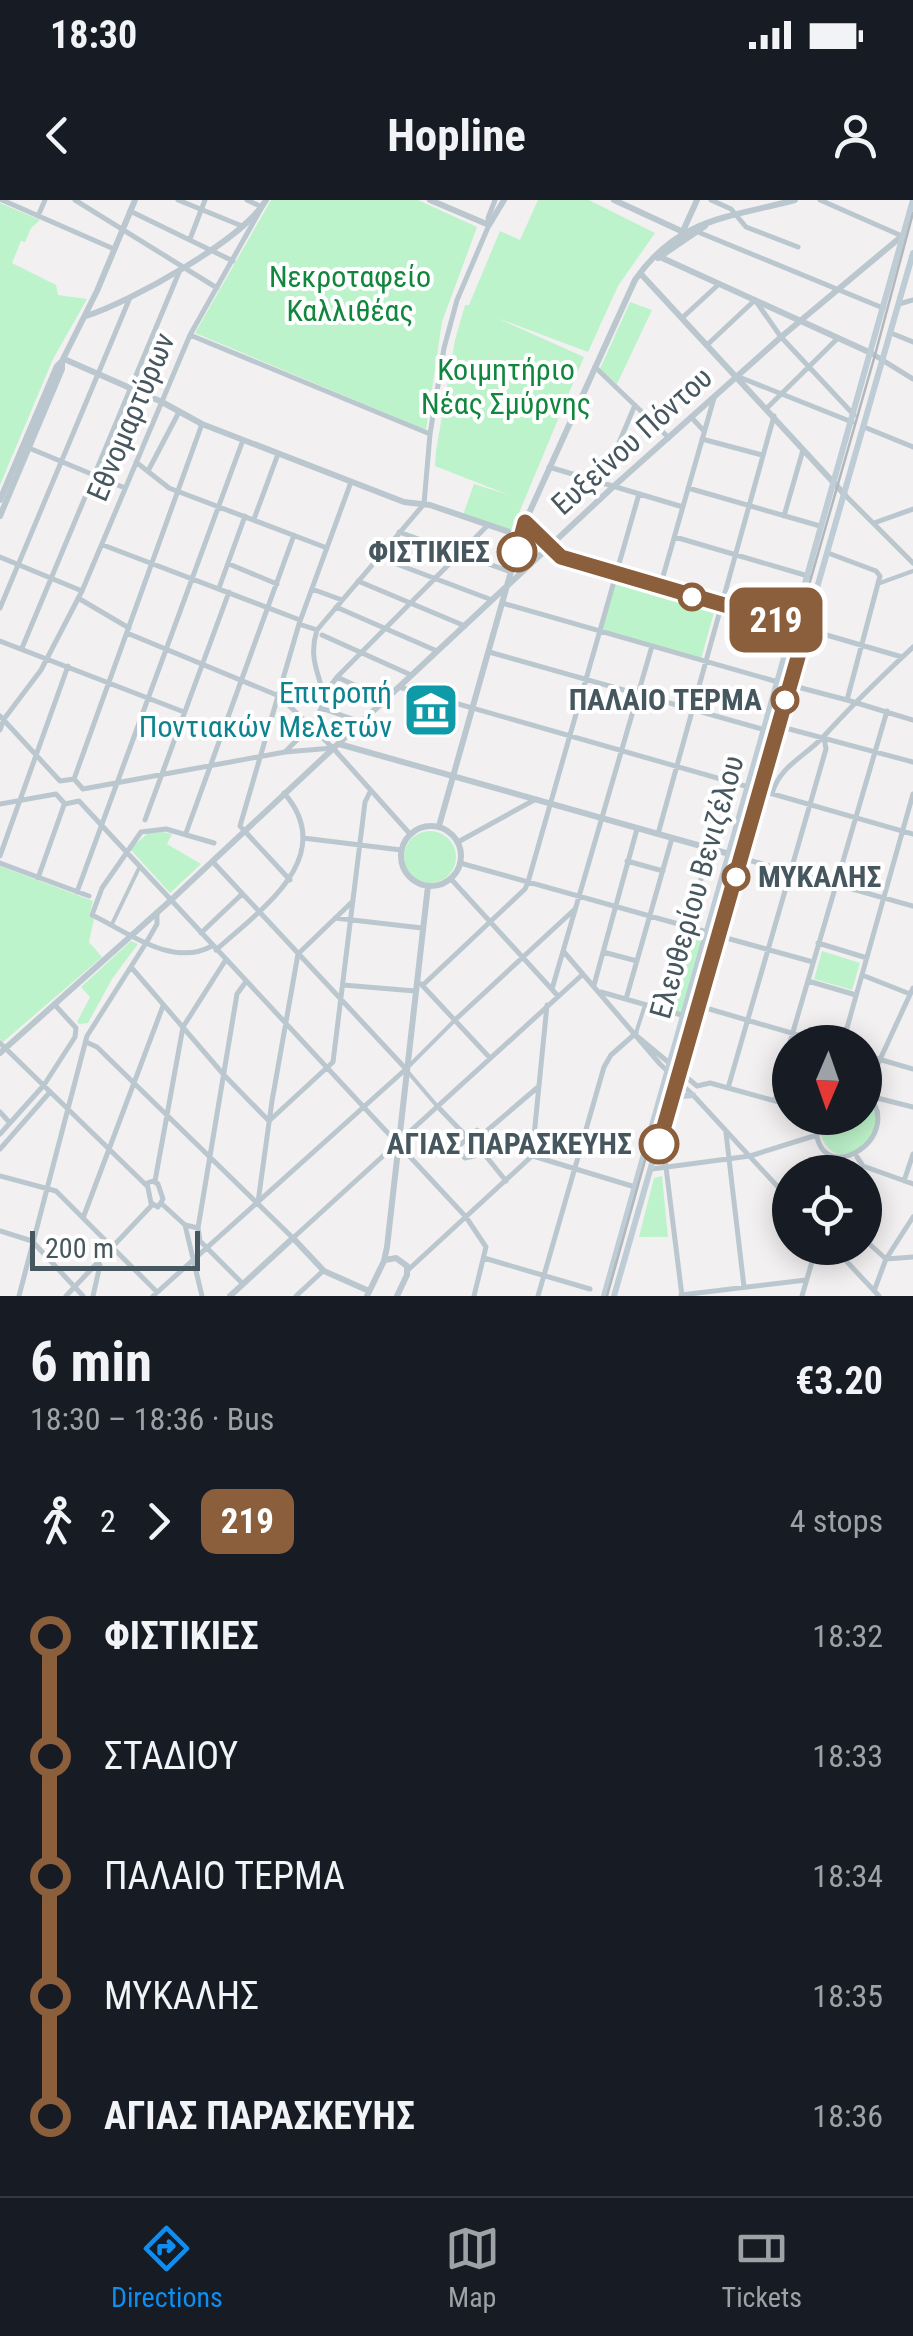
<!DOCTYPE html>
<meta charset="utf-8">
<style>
:root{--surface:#171b24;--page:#242831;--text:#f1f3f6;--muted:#9ea1a6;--line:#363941;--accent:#0d8ef0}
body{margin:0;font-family:"Roboto Condensed",sans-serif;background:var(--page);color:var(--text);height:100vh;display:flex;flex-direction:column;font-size:38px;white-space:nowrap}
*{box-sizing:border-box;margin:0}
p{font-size:32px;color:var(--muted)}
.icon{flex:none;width:55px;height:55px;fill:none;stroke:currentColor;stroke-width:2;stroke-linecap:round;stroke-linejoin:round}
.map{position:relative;height:1096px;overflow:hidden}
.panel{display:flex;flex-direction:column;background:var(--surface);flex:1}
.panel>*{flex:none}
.badge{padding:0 20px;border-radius:15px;font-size:35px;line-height:65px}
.needle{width:65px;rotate:182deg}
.tools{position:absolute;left:772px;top:825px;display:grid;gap:20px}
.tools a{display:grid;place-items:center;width:110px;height:110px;border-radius:50%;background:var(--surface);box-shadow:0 5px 25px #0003;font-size:50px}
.scale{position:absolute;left:30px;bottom:25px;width:170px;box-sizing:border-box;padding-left:10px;border:5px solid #47575f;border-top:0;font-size:28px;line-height:35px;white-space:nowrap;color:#47575f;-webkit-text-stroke:8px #fff;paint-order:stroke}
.map>.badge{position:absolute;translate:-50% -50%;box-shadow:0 0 0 5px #fff}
.legs{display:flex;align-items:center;gap:15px;height:110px;padding:0 30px;font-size:32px}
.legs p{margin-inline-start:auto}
.overview{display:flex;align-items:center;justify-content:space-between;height:170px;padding:0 30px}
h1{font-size:55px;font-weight:700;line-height:75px}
ul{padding:0 30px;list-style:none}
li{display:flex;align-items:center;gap:35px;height:120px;font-size:38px}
li i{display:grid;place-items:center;width:15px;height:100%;margin:0 12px;background:currentColor}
li i::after{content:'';width:25px;height:25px;margin:-12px;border:8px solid;border-radius:50%;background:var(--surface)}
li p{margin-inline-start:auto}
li:first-child i{background:linear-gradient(#0000 50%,currentColor 0)}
li:last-child i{background:linear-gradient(currentColor 50%,#0000 0)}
.status{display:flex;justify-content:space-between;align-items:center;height:70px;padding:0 50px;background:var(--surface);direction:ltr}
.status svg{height:28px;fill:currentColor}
header{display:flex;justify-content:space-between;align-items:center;height:130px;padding:0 30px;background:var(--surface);font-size:45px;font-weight:700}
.tabs{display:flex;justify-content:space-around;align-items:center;height:140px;border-top:2px solid var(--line);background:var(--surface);font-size:28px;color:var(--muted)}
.tabs a{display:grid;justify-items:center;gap:5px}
.tabs .on{color:var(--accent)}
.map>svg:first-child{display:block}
.green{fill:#bdf3ca}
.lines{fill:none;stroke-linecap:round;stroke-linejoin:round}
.pedestrian{stroke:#bbc7ce;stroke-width:4}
.minor{stroke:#bbc7ce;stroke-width:5}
.tertiary{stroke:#bbc7ce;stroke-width:6}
.secondary{stroke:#bdccd5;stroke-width:6}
.tram{stroke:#b2b7bb;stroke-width:2.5}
.line-1-casing{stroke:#fff;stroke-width:22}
.line-1{stroke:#8b5e3c;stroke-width:15}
.stop-1-dot{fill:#fff;stroke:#8b5e3c;stroke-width:5}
.labels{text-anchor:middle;stroke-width:8;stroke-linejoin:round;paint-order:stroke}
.park-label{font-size:30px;fill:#11873d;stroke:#fff}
.street-label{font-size:30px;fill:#47575f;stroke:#fff}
.stop-label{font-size:30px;font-weight:bold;fill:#47575f;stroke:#fff;text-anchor:end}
.culture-label{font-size:30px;fill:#0d838f;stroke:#fff;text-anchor:end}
</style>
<div class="status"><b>18:30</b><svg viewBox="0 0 49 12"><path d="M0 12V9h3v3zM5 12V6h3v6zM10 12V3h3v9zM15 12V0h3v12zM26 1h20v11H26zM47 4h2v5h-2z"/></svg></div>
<header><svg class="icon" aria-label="back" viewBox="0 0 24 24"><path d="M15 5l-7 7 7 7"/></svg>Hopline<svg class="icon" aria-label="person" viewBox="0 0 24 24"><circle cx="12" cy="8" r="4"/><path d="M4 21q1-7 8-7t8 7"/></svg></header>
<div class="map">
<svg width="913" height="1096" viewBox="0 0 913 1096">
<rect width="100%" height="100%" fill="#f3f0f1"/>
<path class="green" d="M271,0h147l59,27 -35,95 -16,108 -231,-97z
M538,0h51l66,33 -37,53 -30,66 -91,-34 87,39 -72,173 -49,-15 11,-31 35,11 -74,-29 1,-15 19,-111 10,-35h4l31,-74 20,9z
M0,3l40,17 -9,8 -6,14 -4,-1 -9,22 44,22 2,10 29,4 -34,60 -53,126z
M630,102l22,8 -35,74 -17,-15z
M617,380l98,29 -14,50 -99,-29z
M404 657a26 26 0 1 1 52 0a26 26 0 1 1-52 0Z
M163,632l9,2 -5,10 34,20 -31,29 -40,-44 18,-16z
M0,666l93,35 -4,15 5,3 -5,23 13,15 -99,85 -3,-3z
M689,730l16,3 -21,81 -18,-6z
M131,741l7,3 -26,35 -24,44 -9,1 -2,-2 13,-25 -9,-10z
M822,751l38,12 -8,27 -38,-11z
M865,895c48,44 -43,98 -47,23h47z
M662,976l6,61h-29l15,-59z"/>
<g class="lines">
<path class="pedestrian" d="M880,383l33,-12
M112,724l28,-58
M636,833l9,-28
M410,865l46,-46
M408,872l29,34"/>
<path class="minor" d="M2,0l112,49
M75,0l142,88
M178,0l64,26
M711,0l20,9 15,18 52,20
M820,0l82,36
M130,11l103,50
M38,16l7,-16
M698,32l185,76
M190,39l15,-39
M899,104l14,-4
M682,118l37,-34
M891,133l22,9
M190,135l240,99
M707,145l48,-45 26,37 73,78
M871,153l42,26
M595,167l74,71
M739,177l113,45
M766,209l72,-71
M691,217l13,14
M864,227l49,20
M702,239l60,16
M29,248l96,40
M136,262l33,26 158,60
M549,267l134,40
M148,271l31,-59
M602,283l33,-78
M688,288l132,38
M845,295l68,68
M784,316l19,-66
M254,319l24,-65
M874,323l39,-14
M399,332l112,40
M675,337l133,39
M103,345l197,75
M828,353l48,18 4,5 -33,124 66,20
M0,357l82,34
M378,357l114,43
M229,364l48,20
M358,381l107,45
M660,387l54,-189
M219,388l26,-72
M312,389l30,11
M78,398l51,30
M502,403l276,79
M336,407l101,44
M0,408l129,-308
M299,424l18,6
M806,429l96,28
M127,433l152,63 54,52 77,86
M322,435l89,40
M0,441l184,71
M22,448l158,-378
M489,452l276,78
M337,477l48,22
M790,485l57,15
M399,487l514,147
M324,495l13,-18 151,-152
M321,508l40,14
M0,516l60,65 14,-2 9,10 202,-37 48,-4
M778,526l135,36
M0,530l4,-11 37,-49 41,-79 108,-256 72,-128 -15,-7
M285,552c12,-13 31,-28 36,-44 8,-25 -16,-41 -4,-78l107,-126 6,-70 14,-86 13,-48 32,-75 -1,-7 7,-18
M74,579l128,-355
M772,594c7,-28 34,-38 52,-58 28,-31 58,-60 89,-89
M0,604l56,-10 9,10 14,-3 387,416 20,30 -12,49
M145,620l84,-228
M186,633l108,-298
M658,634l116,-418
M303,638l98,12
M458,642l78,-43
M0,656l68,-190
M741,658l172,48
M627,661l36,10
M0,663l89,33
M460,663l247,69
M38,678l26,-73
M451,679l107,117
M290,680l-50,-54 59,-202 52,-142
M77,692l166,-452
M335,718l87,10
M201,733l41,-39
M719,736l94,26
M818,743l49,15
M212,746c-40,22 -84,-14 -120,-31l10,-27 39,-56 25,-3 48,14
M216,750c43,-39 124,-93 68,-157
M564,752l96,112 33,31 97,105
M603,752l34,9
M131,767l93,108 45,46 64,-59 32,-260 5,-10
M862,775l48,19
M808,781l48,14
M421,784l69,74
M424,784l101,-95 3,-7 111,-388
M343,785l72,6
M594,785l43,-156
M552,789l100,-343
M601,792l84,24
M626,799l46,-161
M699,806l123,36
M662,810l48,-161
M456,819l119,-110
M638,837l59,49
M86,842l11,5 196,191 290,-264
M790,842l97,-331
M843,842l70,-248
M0,843l146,142
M865,855l48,14
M697,886l13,-3 80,22
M728,888l98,-339 -2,-12
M873,897l40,10
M775,901l15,-57
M438,907l29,30
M0,912l10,11
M816,918c-5,81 97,18 49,-26l48,-104
M477,930l9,6 1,6 -13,14 -9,2 -6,-6v-6z
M726,933l18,154
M0,934l44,-49 31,-48 1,-9 -22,-24
M483,934l55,-47
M662,935l20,161
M0,949l50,-57
M481,950l25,31
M532,956l15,-151
M533,956l102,31
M857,957l6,9 50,18
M652,969l98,-13 67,-21
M837,972l5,-15
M0,976l56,15 101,101
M153,981l5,3 5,15 -5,8 -7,-4 -4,-20z
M155,981l28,-154 42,-66
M904,981l9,-27
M258,1002l14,-101 26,-147 55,-53
M162,1004l23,21 13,3
M83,1018l80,-212
M185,1025l17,71
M0,1031l32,10 51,55
M865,1040l21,19 27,-2
M834,1048l45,48
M484,1058l106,31
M408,1070l124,-114
M243,1084l-43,-43 -2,-13 39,-234 8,-11
M874,1091l12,-32 27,-42
M681,1095l125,-15
M19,1096l68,-260 59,-93 11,-19v-12
M66,1096l86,-91
M93,1096l7,-31
M153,1096l253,-227 -193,-207
M296,1096l27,-25
M538,1096l66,-229 7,-12 25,-22
M802,1096l14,-48"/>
<path class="tertiary" d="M430,0l59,25 15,-25
M614,0l65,30 7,7
M683,31l14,-31
M660,57l211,96
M658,58l47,-32
M640,73l205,222
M86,116c44,-14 157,-76 180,-116
M64,159l98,43 40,22 202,78 26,3 91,31
M0,300l57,-134 4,-4
M0,316l62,-147v-8l35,-70 38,-91
M525,322l36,35 245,72
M339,544l401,113
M401 656a30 30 0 1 1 60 0a30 30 0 1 1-60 0Z
M439,626l86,-304 110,-242c43,-62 92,-62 160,-80
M0,853l170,-152 444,-415 167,-149 121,-101
M385,1060l11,-2 11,8v9l-10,21
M230,1096l63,-58 31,33 45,20
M367,1096l17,-35 3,-14 41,-361"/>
<path class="secondary" d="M672,902l10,-6 11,-1
M604,1096l309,-1096
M614,1096l299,-1043"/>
<path class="tram" d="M607,1096l53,-189 25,-74 21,-89 169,-589 38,-142"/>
</g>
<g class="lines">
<g class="line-1-casing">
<path id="line-1" d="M517,352l8,-30 36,35 245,72 -147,515"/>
</g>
<use href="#line-1" class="line-1"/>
</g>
<defs>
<g id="museum-square" transform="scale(2.875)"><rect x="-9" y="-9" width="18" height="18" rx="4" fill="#0f9aa8" stroke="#fff"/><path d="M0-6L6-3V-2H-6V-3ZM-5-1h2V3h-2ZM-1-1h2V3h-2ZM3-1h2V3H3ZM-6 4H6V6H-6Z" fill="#fff"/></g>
</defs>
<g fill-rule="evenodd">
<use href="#museum-square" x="431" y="510"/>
</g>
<g class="stop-1-dot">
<circle cx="517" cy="352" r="18"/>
<circle cx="692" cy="397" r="12"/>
<circle cx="785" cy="500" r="12"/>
<circle cx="736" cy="677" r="12"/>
<circle cx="659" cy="944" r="18"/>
</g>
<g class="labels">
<g class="park-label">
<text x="350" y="87">Νεκροταφείο<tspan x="350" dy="34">Καλλιθέας</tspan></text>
<text x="506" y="180">Κοιμητήριο<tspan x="506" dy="34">Νέας Σμύρνης</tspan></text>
</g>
<g class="street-label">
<text transform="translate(131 217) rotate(-67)" y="10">Εθνομαρτύρων</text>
<text transform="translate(632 241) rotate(-42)" y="10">Ευξείνου Πόντου</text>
<text transform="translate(697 687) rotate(-74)" y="10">Ελευθερίου Βενιζέλου</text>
</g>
<g class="stop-label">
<text x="490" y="362">ΦΙΣΤΙΚΙΕΣ</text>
<text x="762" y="510">ΠΑΛΑΙΟ ΤΕΡΜΑ</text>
<text x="758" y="687" text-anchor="start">ΜΥΚΑΛΗΣ</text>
<text x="632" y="954">ΑΓΙΑΣ ΠΑΡΑΣΚΕΥΗΣ</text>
</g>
<g class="culture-label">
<text x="392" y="503">Επιτροπή<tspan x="392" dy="34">Ποντιακών Μελετών</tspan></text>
</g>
</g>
</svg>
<div class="tools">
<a><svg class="needle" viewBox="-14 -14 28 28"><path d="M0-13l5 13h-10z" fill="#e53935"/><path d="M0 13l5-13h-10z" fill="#9ea1a6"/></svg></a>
<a><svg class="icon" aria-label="locate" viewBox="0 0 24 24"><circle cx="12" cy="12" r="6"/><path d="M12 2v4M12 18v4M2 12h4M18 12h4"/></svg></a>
</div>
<div class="scale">200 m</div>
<b class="badge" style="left:776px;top:420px;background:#8b5e3c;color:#fff">219</b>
</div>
<section class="panel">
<div class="overview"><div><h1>6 min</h1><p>18:30 – 18:36 · Bus</p></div><b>€3.20</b></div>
<div class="legs"><svg class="icon" aria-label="walk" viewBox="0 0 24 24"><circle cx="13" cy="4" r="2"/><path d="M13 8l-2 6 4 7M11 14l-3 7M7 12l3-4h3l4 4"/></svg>2<svg class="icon" aria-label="forward" viewBox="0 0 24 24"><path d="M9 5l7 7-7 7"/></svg><b class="badge" style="background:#8b5e3c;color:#fff">219</b><p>4 stops</p></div>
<ul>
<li><i style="color:#8b5e3c"></i><b>ΦΙΣΤΙΚΙΕΣ</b><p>18:32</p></li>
<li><i style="color:#8b5e3c"></i><span>ΣΤΑΔΙΟΥ</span><p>18:33</p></li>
<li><i style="color:#8b5e3c"></i><span>ΠΑΛΑΙΟ ΤΕΡΜΑ</span><p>18:34</p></li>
<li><i style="color:#8b5e3c"></i><span>ΜΥΚΑΛΗΣ</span><p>18:35</p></li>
<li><i style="color:#8b5e3c"></i><b>ΑΓΙΑΣ ΠΑΡΑΣΚΕΥΗΣ</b><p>18:36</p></li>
</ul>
</section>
<nav class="tabs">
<a class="on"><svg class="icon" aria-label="directions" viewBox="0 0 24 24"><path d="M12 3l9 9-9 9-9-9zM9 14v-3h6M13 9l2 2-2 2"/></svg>Directions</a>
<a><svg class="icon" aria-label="map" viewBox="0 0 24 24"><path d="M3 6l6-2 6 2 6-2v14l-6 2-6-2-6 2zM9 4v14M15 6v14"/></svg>Map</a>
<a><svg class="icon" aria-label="tickets" viewBox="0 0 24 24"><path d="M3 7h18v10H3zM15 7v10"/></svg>Tickets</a>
</nav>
